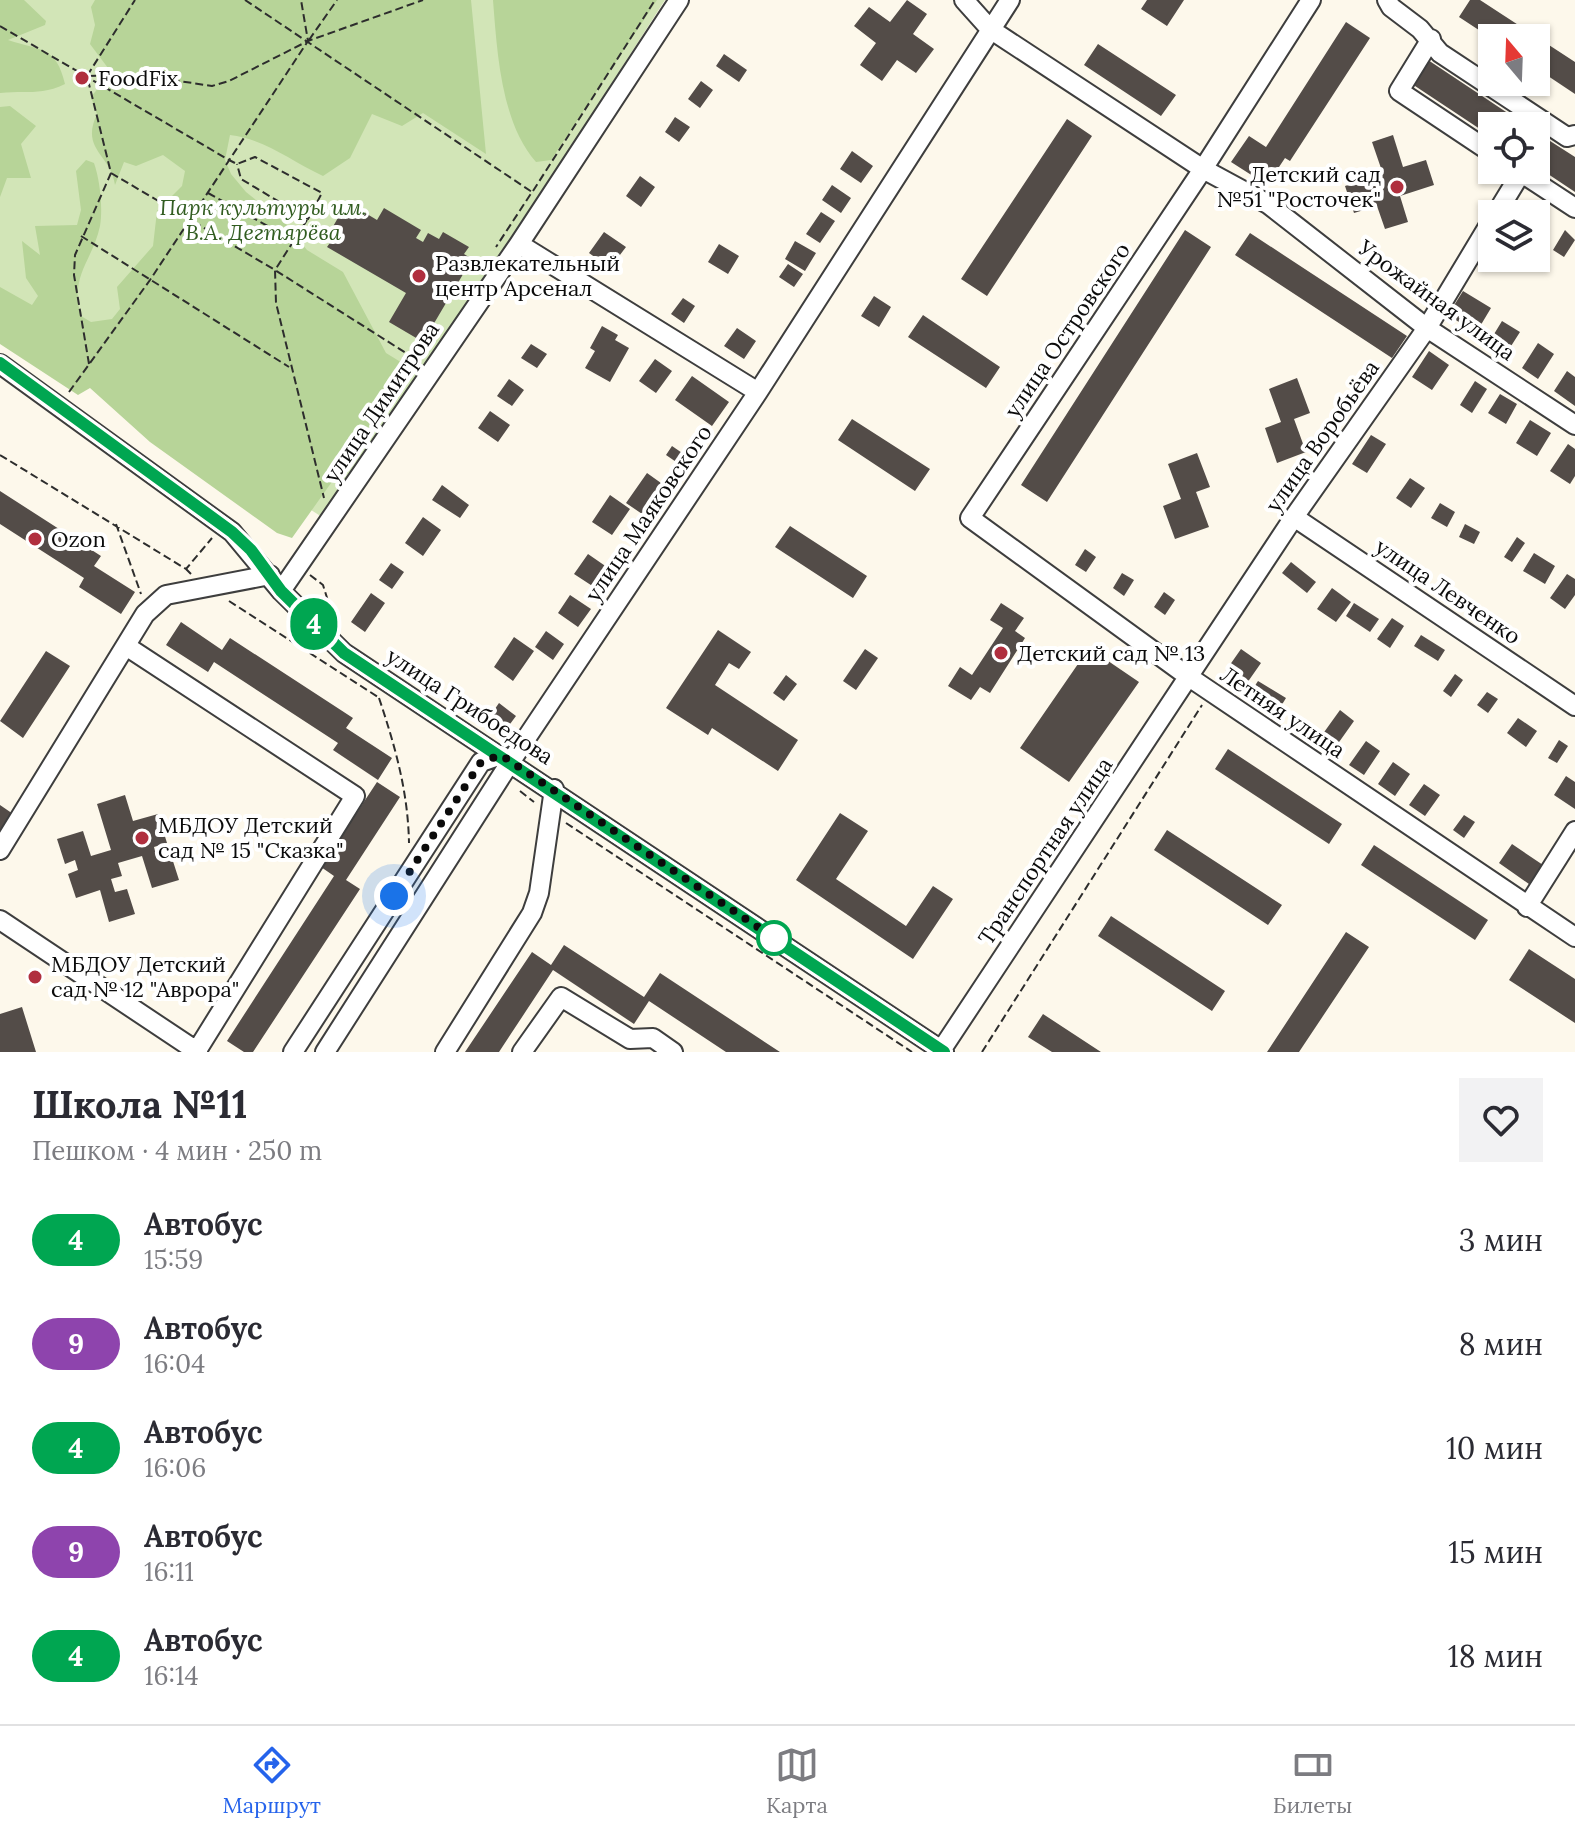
<!DOCTYPE html>
<html lang="ru">
<meta charset="utf-8">
<style>
:root{--surface:#fff;--page:#f2f2f3;--text:#2b2b33;--muted:#7c7c81;--line:#e1e1e2;--accent:#2563eb}
body{margin:0;font-family:Lora,serif;background:var(--page);color:var(--text);height:100vh;display:flex;flex-direction:column;font-size:30px;white-space:nowrap}
*{box-sizing:border-box;margin:0}
p{font-size:26px;color:var(--muted)}
.icon{flex:none;width:44px;height:44px;fill:none;stroke:currentColor;stroke-width:2;stroke-linecap:round;stroke-linejoin:round}
.map{position:relative;height:1052px;overflow:hidden}
.details{display:flex;flex-direction:column;background:var(--surface);flex:1}
.details>*{flex:none}
.badge{padding:0 16px;border-radius:26px;font-size:28px;line-height:52px}
.needle{width:52px;rotate:341deg}
.controls{position:absolute;left:1478px;top:24px;display:grid;gap:16px}
.controls a{display:grid;place-items:center;width:72px;height:72px;border-radius:0px;background:var(--surface);box-shadow:0 2px 6px #0004;font-size:40px}
.you{position:absolute;width:40px;height:40px;margin:-20px;border:6px solid #fff;border-radius:50%;background:#1a73e8;box-shadow:0 0 0 12px #1a73e833}
.map>.badge{position:absolute;translate:-50% -50%;box-shadow:0 0 0 4px #fff}
.round{display:grid;place-items:center;flex:none;width:84px;height:84px;border-radius:0px;background:var(--page)}
.headline{display:flex;align-items:center;justify-content:space-between;height:136px;padding:0 32px}
h1{font-size:38px;font-weight:800;line-height:60px}
ul{padding:0;list-style:none}
li{display:flex;align-items:center;gap:24px;height:104px;padding:0 32px}
li div{flex:1}
li b{display:block;font-size:30px}
li em{font-style:normal}
li .badge{min-width:88px;font-weight:700;text-align:center}
.tabs{display:flex;justify-content:space-around;align-items:center;height:112px;border-top:2px solid var(--line);background:var(--surface);font-size:22px;color:var(--muted)}
.tabs a{display:grid;justify-items:center;gap:4px}
.tabs .selected{color:var(--accent)}
.map>svg:first-child{display:block}
.green{fill:#d2e5b7}
.forest{fill:#b7d498}
.building{fill:#534c48}
.lines{fill:none;stroke-linecap:round;stroke-linejoin:round}
.minor-casing{stroke:#3e3e3e;stroke-width:22}
.path{stroke:#2d2d2d;stroke-width:2;stroke-dasharray:8 4;stroke-linecap:butt}
.minor{stroke:#fff;stroke-width:18}
.line-casing{stroke:#fff;stroke-width:18}
.line{stroke:#00a651;stroke-width:12}
.walk{stroke:#0b0b0b;stroke-width:8;stroke-dasharray:0 14.4}
.poi-dot{fill:#b02f3e;stroke:#fff;stroke-width:3}
.stop-dot{fill:#fff;stroke:#00a651;stroke-width:4}
.labels{text-anchor:middle;stroke-width:8;stroke-linejoin:round;paint-order:stroke}
.poi-label{font-size:22px;fill:#0b0b0b;stroke:#fff;text-anchor:start}
.park-label{font-size:22px;font-style:italic;fill:#325d21;stroke:#fff}
.street-label{font-size:22px;fill:#0b0b0b;stroke:#fff}
</style>
<div class="map">
<svg width="1575" height="1052" viewBox="0 0 1575 1052">
<rect width="100%" height="100%" fill="#fdf8eb"/>
<path class="green" d="M0,0h665l-160,250 -180,269 -325,-211z"/>
<path class="forest" d="M0,0h24l22,21 -1,4 -37,15c34,11 48,6 57,44 -25,12 -39,6 -65,9z
M95,0h376l15,154 -63,-41 -21,13 -30,-12 -22,44 -27,18c-32,-15 -58,-37 -93,-41l-5,25 6,14 15,18 40,32 21,26 36,22 43,81 26,16 -120,169 -15,-5 -127,-91 -60,-54 -12,7 -78,-51v-57l32,18 6,-9 -12,-18 -4,-37 18,14 -5,-29 42,-1 4,-15 -5,-39 10,-11 8,3c6,17 9,45 6,63 -7,34 -31,50 -19,90l10,6 21,-3 8,-10 -3,-22 36,-41 4,-35 25,-25 3,-15 -22,-16 -27,11 -12,-4 -9,23c-4,-31 -35,-35 -18,-71l-6,-17 20,-25 -21,-28 5,-19 -4,-18z
M493,0h164l-106,160 -15,2c-35,-39 -39,-111 -43,-162z
M10,106l26,20 -15,18 10,34h-24l-7,19v-90z"/>
<path class="building" d="M907,0l20,14 -14,20 21,15 -18,24 -19,-13 -15,21 -22,-16 16,-22 -22,-17 15,-19 21,15z
M1147,0h37l-17,26 -26,-17z
M1470,0h10l95,62v32l-39,-26v-30h-45l-32,-21z
M1346,22l24,16 -80,123 -5,-3 -18,27 -36,-23 18,-26 17,11z
M1098,44l78,51 -15,21 -77,-51z
M724,54l23,16 -8,12 -23,-16z
M1428,60l99,66h-35v11l-80,-53z
M701,81l12,9 -13,18 -12,-9z
M675,117l15,10 -11,15 -14,-10z
M1067,119l25,17 -105,160 -26,-17z
M1536,132l39,25v35l-39,-26z
M1393,135l10,32 23,-7 8,25 -34,11 8,26 -23,7 -8,-23 -23,7 -9,-27 38,-12 -11,-32z
M852,151l21,15 -12,17 -21,-14z
M640,176l15,11 -14,20 -15,-11z
M832,185l19,13 -10,15 -19,-13z
M347,202l30,18 7,-12 37,22 -5,8 7,4 5,-9 11,6 4,-7 26,15 -5,7 8,5 -49,83 -34,-20 17,-29 -79,-46 5,-7 -5,-3z
M1524,203l15,11h-23z
M821,212l14,9 -15,22 -14,-9z
M1185,230l26,17 -164,255 -26,-17z
M1565,230l10,10 -11,17 -11,-7z
M604,232l22,15 -16,21 -21,-15z
M1250,233l157,103 -15,22 -157,-103z
M795,241l21,12 -11,18 -20,-12z
M719,244l20,12 -11,18 -20,-12z
M788,264l15,10 -9,13 -15,-10z
M1463,291l28,17 -15,25 -28,-18z
M874,296l17,11 -12,20 -18,-11z
M683,298l12,8 -11,17 -13,-9z
M923,315l77,52 -14,21 -78,-51z
M1502,321l18,11 -14,22 -18,-10z
M602,326l16,9 -3,5 14,8 -19,34 -25,-14 10,-17 -5,-3z
M737,328l19,13 -12,18 -20,-13z
M1538,343l16,11 -16,25 -16,-11z
M531,344l16,10 -10,14 -16,-10z
M1429,351l20,14 -17,25 -20,-13z
M655,359l17,12 -16,22 -17,-12z
M1567,371l8,6v29l-21,-15z
M692,376l37,26 -17,24 -37,-26z
M1297,378l13,35 -16,6 12,33 -29,11 -12,-35 16,-6 -12,-33z
M509,379l15,11 -12,16 -15,-10z
M1475,381l12,8 -15,24 -12,-8z
M1500,394l17,10 -11,20 -18,-11z
M490,411l20,14 -12,17 -20,-14z
M852,419l78,50 -15,22 -77,-51z
M1530,420l21,13 -14,23 -21,-13z
M1371,435l15,9 -19,29 -15,-9z
M1568,444l7,5v27l-5,8 -20,-13z
M672,446l16,11 -6,9 -16,-11z
M1197,453l13,34 -14,5 13,35 -34,12 -12,-33 18,-7 -13,-35z
M647,473l21,15 -20,30 -22,-15z
M1410,478l15,10 -14,20 -15,-10z
M442,485l27,20 -9,13 -28,-18z
M0,491l101,65 -7,10 41,26 -14,22 -42,-27 5,-9 -84,-54z
M610,495l20,14 -18,26 -20,-13z
M1440,503l15,9 -8,15 -16,-9z
M423,517l18,13 -18,26 -18,-13z
M1465,524l15,8 -6,12 -15,-7z
M790,526l77,50 -14,22 -78,-51z
M1517,537l8,6 -13,19 -8,-5z
M1085,549l11,8 -10,15 -11,-7z
M1534,553l21,13 -10,18 -22,-13z
M588,554l26,18 -14,19 -26,-17z
M1291,562l25,20 -9,11 -25,-20z
M391,563l13,9 -12,17 -13,-9z
M1122,573l12,7 -10,16 -11,-8z
M1567,574l8,5v16l-10,14 -15,-11z
M1332,588l19,14 -15,20 -19,-13z
M1164,592l11,8 -10,15 -11,-8z
M371,593l14,10 -20,29 -14,-10z
M570,595l21,14 -13,18 -20,-14z
M1001,603l23,15 -9,13 10,7 -35,55 -10,-6 -9,13 -23,-14 12,-19 12,8 31,-47 -13,-8z
M1354,603l25,16 -9,13 -24,-16z
M1392,618l12,8 -14,22 -13,-9z
M181,622l41,28 8,-12 123,80 -7,10 46,30 -14,22 -45,-30 5,-7 -124,-81 -6,10 -42,-27z
M718,630l33,22 -12,17 -10,-6 -14,22 83,55 -20,31 -66,-43 -4,7 -42,-27z
M546,631l18,13 -11,16 -18,-13z
M1421,635l24,15 -7,11 -24,-15z
M514,637l20,14 -21,30 -19,-14z
M1089,648l50,34 -70,100 -49,-34z
M865,649l13,9 -22,32 -13,-9z
M1241,649l20,14 -21,30 -20,-14z
M46,651l24,15 -47,72 -23,-17z
M1455,674l8,6 -12,17 -8,-6z
M786,675l11,9 -13,17 -11,-8z
M1258,681l28,17 -11,18 -28,-18z
M1487,692l11,7 -10,14 -11,-8z
M499,703l17,13 -9,12 -17,-12z
M1340,710l14,11 -22,31 -15,-10z
M1518,718l19,13 -11,16 -19,-14z
M1559,740l9,6 -11,17 -9,-5z
M1366,741l14,10 -16,24 -15,-10z
M1228,749l114,75 -13,20 -114,-75z
M1393,762l17,12 -15,22 -17,-12z
M1566,776l9,6v27l-21,-14z
M377,782l23,15 -54,83 14,9 -107,163h-9l-17,-11 107,-165 -13,-9z
M1424,784l16,11 -15,21 -16,-11z
M125,795l8,26 25,-7 9,29 -13,4 3,12 14,-4 8,25 -27,8 -10,-32 -24,7 4,13 -11,3 4,13 12,-3 8,25 -26,8 -9,-32 -24,8 -8,-24 10,-4 -3,-10 -10,4 -8,-25 26,-8 8,25 20,-6 -14,-46z
M0,805l16,11 -16,24z
M840,813l28,18 -32,48 70,47 27,-40 20,13 -40,60 -117,-79z
M1464,815l11,7 -11,16 -11,-8z
M1167,830l115,75 -14,20 -114,-75z
M1512,844l31,21 -14,19 -30,-21z
M1374,845l114,75 -13,20 -114,-75z
M1111,916l114,75 -13,20 -114,-75z
M1346,932l23,15 -70,105h-32z
M564,945l80,52 16,-24 120,79h-54l-77,-51 -15,23 -81,-54 -54,82h-34l67,-100 19,13z
M1529,949l46,30v44l-66,-43z
M22,1007l14,45h-36v-38z
M1043,1014l58,38h-49l-24,-15z"/>
<g class="lines">
<g class="minor-casing">
<path id="minor" d="M964,0l26,29 213,140 65,35 159,124 148,97
M1311,0l-108,169 -233,349 219,159 386,260
M1387,0l4,7 29,22 20,24 127,84 8,-2
M1431,39l-32,52 93,62
M1517,170l58,38
M1496,214l25,-41
M519,244l239,148
M0,364l232,168 49,59 63,62 600,399
M1294,517l281,189
M281,591l238,-347 160,-244
M126,646l229,150 -159,256
M0,850l145,-236 21,-19 104,-20
M1527,907l48,-76
M0,920l198,132
M293,1052l188,-290 20,-7
M325,1052l186,-291 247,-369 252,-392
M445,1052l87,-139 7,-20 15,-104
M522,1052l39,-55 69,42 23,-1 20,14
M940,1052l354,-535 133,-189 65,-108"/>
</g>
<path class="path" d="M245,0l287,192 -36,55
M0,26l229,134 8,4 18,-7 67,36 -14,26 -67,-40 -4,-15
M309,40l28,-40
M88,76l45,-2 79,12 17,-5 79,-40 115,-41
M111,173l164,97 142,90
M533,191l122,-191
M208,193l85,47
M307,220l-32,50 1,33 48,195
M81,236l208,131
M89,364l-15,-89 1,-20 36,-82 -24,-97 48,-76
M69,392l81,-112 158,-239 -7,-41
M0,455l186,114 26,-31
M116,524l25,70
M186,569l5,5
M310,575l13,10 10,32
M229,601l149,96
M379,698c16,48 29,93 30,145
M471,717l35,23
M520,791l14,11
M566,823l346,229
M982,1052l220,-347"/>
<use href="#minor" class="minor"/>
</g>
<g class="lines">
<g class="line-casing">
<path id="line" d="M0,363l232,169 19,18 30,41 63,62 600,399"/>
</g>
<use href="#line" class="line"/>
<path class="walk" d="M394,896l87,-134 20,-7 273,183"/>
</g>
<g class="poi-dot">
<circle cx="82" cy="78" r="8"/>
<circle cx="1397" cy="187" r="8"/>
<circle cx="419" cy="276" r="8"/>
<circle cx="35" cy="539" r="8"/>
<circle cx="1001" cy="653" r="8"/>
<circle cx="142" cy="838" r="8"/>
<circle cx="35" cy="977" r="8"/>
</g>
<circle class="stop-dot" cx="774" cy="938" r="16"/>
<g class="labels">
<g class="poi-label">
<text x="98" y="86">FoodFix</text>
<text x="1381" y="182" text-anchor="end">Детский сад<tspan x="1381" dy="25">№51 "Росточек"</tspan></text>
<text x="435" y="271">Развлекательный<tspan x="435" dy="25">центр Арсенал</tspan></text>
<text x="51" y="547">Ozon</text>
<text x="1017" y="661">Детский сад № 13</text>
<text x="158" y="833">МБДОУ Детский<tspan x="158" dy="25">сад № 15 "Сказка"</tspan></text>
<text x="51" y="972">МБДОУ Детский<tspan x="51" dy="25">сад № 12 "Аврора"</tspan></text>
</g>
<g class="park-label">
<text x="263" y="215">Парк культуры им.<tspan x="263" dy="25">В.А. Дегтярёва</tspan></text>
</g>
<g class="street-label">
<text transform="translate(1437 300) rotate(36)" y="8">Урожайная улица</text>
<text transform="translate(1067 330) rotate(-56)" y="8">улица Островского</text>
<text transform="translate(381 402) rotate(-56)" y="8">улица Димитрова</text>
<text transform="translate(1322 436) rotate(-55)" y="8">улица Воробьёва</text>
<text transform="translate(648 513) rotate(-56)" y="8">улица Маяковского</text>
<text transform="translate(1448 591) rotate(34)" y="8">улица Левченко</text>
<text transform="translate(470 706) rotate(33)" y="8">улица Грибоедова</text>
<text transform="translate(1283 712) rotate(34)" y="8">Летняя улица</text>
<text transform="translate(1045 851) rotate(-56)" y="8">Транспортная улица</text>
</g>
</g>
</svg>
<div class="controls">
<a><svg class="needle" viewBox="-14 -14 28 28"><path d="M0-13l5 13h-10z" fill="#e53935"/><path d="M0 13l5-13h-10z" fill="#7c7c81"/></svg></a>
<a><svg class="icon" aria-label="locate" viewBox="0 0 24 24"><circle cx="12" cy="12" r="6"/><path d="M12 2v4M12 18v4M2 12h4M18 12h4"/></svg></a>
<a><svg class="icon" aria-label="layers" viewBox="0 0 24 24"><path d="M12 4l9 5-9 5-9-5zM3 14l9 5 9-5"/></svg></a>
</div>
<div class="you" style="left:394px;top:896px"></div>
<b class="badge" style="left:314px;top:624px;background:#00a651;color:#fff">4</b>
</div>
<section class="details">
<div class="headline"><div><h1>Школа №11</h1><p>Пешком · 4 мин · 250 m</p></div><a class="round"><svg class="icon" aria-label="heart" viewBox="0 0 24 24"><path d="M12 20l-8-8c-3-5 5-10 8-4 3-6 11-1 8 4z"/></svg></a></div>
<ul>
<li><span class="badge" style="background:#00a651;color:#fff">4</span><div><b>Автобус</b><p>15:59</p></div><em>3 мин</em></li>
<li><span class="badge" style="background:#8e44ad;color:#fff">9</span><div><b>Автобус</b><p>16:04</p></div><em>8 мин</em></li>
<li><span class="badge" style="background:#00a651;color:#fff">4</span><div><b>Автобус</b><p>16:06</p></div><em>10 мин</em></li>
<li><span class="badge" style="background:#8e44ad;color:#fff">9</span><div><b>Автобус</b><p>16:11</p></div><em>15 мин</em></li>
<li><span class="badge" style="background:#00a651;color:#fff">4</span><div><b>Автобус</b><p>16:14</p></div><em>18 мин</em></li>
</ul>
</section>
<nav class="tabs">
<a class="selected"><svg class="icon" aria-label="directions" viewBox="0 0 24 24"><path d="M12 3l9 9-9 9-9-9zM9 14v-3h6M13 9l2 2-2 2"/></svg>Маршрут</a>
<a><svg class="icon" aria-label="map" viewBox="0 0 24 24"><path d="M3 6l6-2 6 2 6-2v14l-6 2-6-2-6 2zM9 4v14M15 6v14"/></svg>Карта</a>
<a><svg class="icon" aria-label="tickets" viewBox="0 0 24 24"><path d="M3 7h18v10H3zM15 7v10"/></svg>Билеты</a>
</nav>
